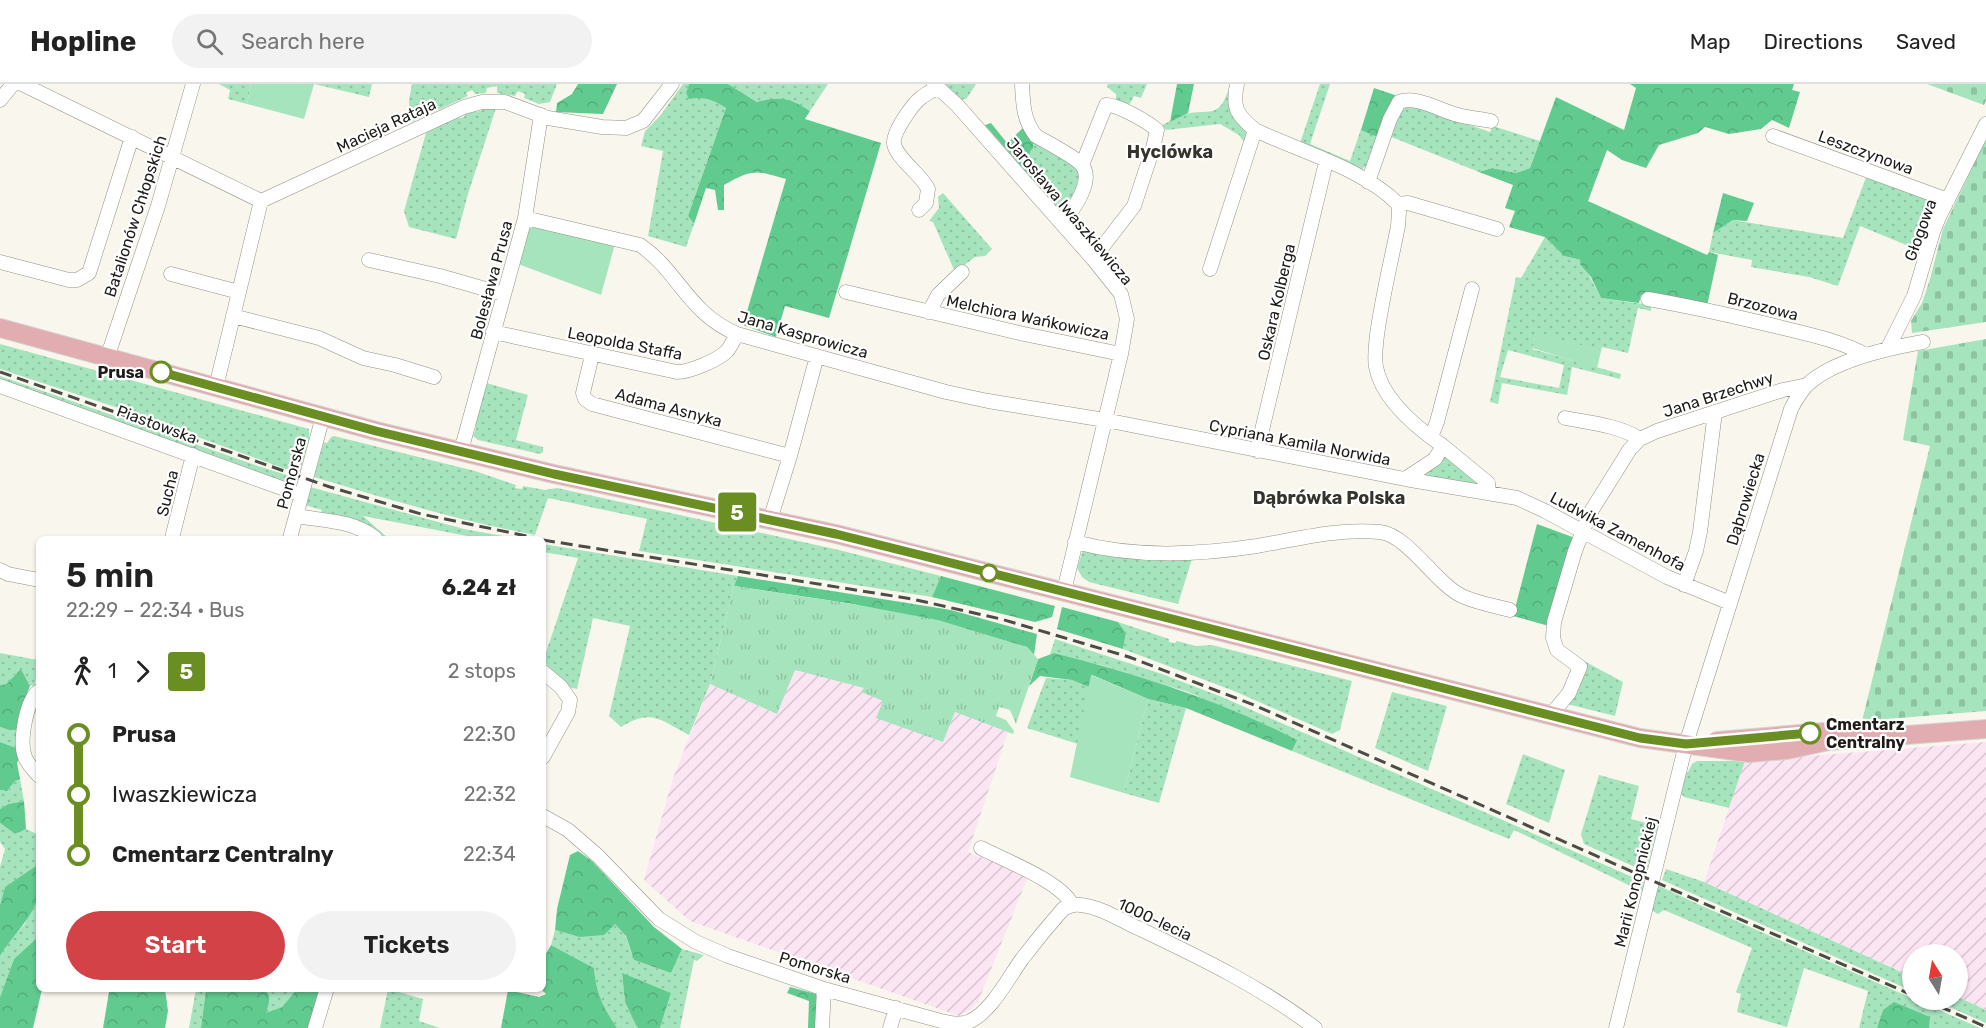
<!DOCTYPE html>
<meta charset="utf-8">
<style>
:root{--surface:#fff;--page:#f2f2f2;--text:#222;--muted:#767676;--line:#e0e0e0;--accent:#d24247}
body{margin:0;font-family:Rubik,sans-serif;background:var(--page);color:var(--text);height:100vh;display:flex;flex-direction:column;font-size:22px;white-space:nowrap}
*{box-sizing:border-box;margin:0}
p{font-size:20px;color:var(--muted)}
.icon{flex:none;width:33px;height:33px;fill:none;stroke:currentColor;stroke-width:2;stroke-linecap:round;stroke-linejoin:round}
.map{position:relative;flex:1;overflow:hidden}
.drawer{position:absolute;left:36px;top:452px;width:510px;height:456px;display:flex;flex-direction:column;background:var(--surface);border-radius:9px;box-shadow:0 2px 4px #0004}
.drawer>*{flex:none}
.badge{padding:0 12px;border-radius:4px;font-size:21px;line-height:39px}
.needle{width:39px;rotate:349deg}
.buttons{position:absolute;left:1902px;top:860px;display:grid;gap:12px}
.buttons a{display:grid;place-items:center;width:66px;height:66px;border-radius:50%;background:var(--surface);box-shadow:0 2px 4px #0004;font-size:30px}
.map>.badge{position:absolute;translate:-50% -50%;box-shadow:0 0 0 3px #fff}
.legs{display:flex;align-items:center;gap:9px;height:66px;padding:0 30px;font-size:20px}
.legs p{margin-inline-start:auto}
.head{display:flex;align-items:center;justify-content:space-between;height:102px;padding:0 30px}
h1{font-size:33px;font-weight:600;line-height:45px}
.button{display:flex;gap:12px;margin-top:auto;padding:12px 30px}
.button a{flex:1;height:69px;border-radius:36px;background:var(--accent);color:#fff;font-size:24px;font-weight:600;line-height:69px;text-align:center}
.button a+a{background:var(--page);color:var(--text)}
ul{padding:0 30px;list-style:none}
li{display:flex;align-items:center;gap:21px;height:60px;font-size:22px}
li i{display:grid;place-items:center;width:9px;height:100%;margin:0 8px;background:currentColor}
li i::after{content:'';width:15px;height:15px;margin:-8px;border:4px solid;border-radius:50%;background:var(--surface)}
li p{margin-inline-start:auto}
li:first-child i{background:linear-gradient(#0000 50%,currentColor 0)}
li:last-child i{background:linear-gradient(currentColor 50%,#0000 0)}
header{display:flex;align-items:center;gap:36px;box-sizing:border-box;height:84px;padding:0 30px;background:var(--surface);border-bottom:2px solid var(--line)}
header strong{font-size:28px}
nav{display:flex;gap:33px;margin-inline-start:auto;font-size:21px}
.search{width:420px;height:54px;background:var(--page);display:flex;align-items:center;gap:15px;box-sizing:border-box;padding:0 21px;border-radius:33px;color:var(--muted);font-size:22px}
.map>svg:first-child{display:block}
.industrial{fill:url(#industrial-furrows)}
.grass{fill:url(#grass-dots);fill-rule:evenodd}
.forest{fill:url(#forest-crowns)}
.cemetery{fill:url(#cemetery-stones)}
.park{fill:url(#park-tufts)}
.garden{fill:#a6e4bd}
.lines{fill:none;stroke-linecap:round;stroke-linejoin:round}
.minor-casing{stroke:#939187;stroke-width:15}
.major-casing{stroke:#d6d6d6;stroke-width:20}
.minor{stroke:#fff;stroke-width:14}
.major{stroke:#e1adb1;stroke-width:18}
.rail{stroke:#4c4b46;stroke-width:3;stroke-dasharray:12 6;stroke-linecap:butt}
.line-1-casing{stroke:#fff;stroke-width:14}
.line-1{stroke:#6b8e23;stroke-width:9}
.stop-1-dot{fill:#fff;stroke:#6b8e23;stroke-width:3}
.labels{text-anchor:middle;stroke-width:4.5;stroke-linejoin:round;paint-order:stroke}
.street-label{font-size:16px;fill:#1d1c19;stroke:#fff}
.stop-label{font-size:16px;font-weight:bold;fill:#1d1c19;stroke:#fff;text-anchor:end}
.neighbourhood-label{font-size:18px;font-weight:bold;fill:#35332b;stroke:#fff}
</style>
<header>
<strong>Hopline</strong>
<div class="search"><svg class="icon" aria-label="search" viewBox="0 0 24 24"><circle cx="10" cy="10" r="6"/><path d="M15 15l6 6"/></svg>Search here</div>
<nav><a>Map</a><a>Directions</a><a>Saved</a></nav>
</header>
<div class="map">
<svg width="1986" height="944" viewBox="0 0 1986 944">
<defs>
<pattern id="industrial-furrows" width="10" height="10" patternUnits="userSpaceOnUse" patternTransform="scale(1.5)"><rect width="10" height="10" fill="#fce5f3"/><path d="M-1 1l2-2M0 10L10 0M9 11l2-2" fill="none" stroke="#d8c4d0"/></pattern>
<pattern id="grass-dots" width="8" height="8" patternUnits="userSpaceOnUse" patternTransform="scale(1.5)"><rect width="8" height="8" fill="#a6e4bd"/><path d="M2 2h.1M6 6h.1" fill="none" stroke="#8ec3a2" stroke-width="1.8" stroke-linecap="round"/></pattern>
<pattern id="forest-crowns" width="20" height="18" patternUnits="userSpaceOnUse" patternTransform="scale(1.5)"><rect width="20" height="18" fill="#61ca8f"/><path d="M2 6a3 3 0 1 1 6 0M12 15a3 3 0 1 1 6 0" fill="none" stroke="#54ad7b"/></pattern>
<pattern id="cemetery-stones" width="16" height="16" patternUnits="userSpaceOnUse" patternTransform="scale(1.5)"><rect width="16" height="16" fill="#a6e4bd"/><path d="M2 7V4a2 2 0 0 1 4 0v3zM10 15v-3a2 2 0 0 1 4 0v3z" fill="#8ec3a2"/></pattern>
<pattern id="park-tufts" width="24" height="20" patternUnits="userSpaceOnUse" patternTransform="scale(1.5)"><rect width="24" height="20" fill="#a6e4bd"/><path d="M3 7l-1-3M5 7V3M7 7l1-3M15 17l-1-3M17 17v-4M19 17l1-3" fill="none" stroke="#8ec3a2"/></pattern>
</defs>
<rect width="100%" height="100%" fill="#f9f7ed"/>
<path class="industrial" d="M795,586l70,18 -3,3 21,10 -6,16 66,25 12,-30 53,20 -40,120 54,22 5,5 -49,123 -8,8 -11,6 -269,-95 -46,-41 28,-99 38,-97 67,30z
M1986,658v268l-28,-13v-43h-46v23l-208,-95 41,-121z"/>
<path class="grass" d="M219,0h32l-4,20 -19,-5 2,-9z
M314,0h58l-3,13z
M412,0h145l-7,18 -11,2 -15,-6 1,-4 -7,-3 -3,5 -18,-3v-7l-10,2 -1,5 -11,1 -3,-4 -6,3 2,3 -58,27 -1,-23z
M683,0h6l-3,9 3,5c15,-2 24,2 37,10l-38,108 6,8 -8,23 -38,-11 15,-85 -22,-5 4,-15 15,-15z
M728,0h100l-18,27c-21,-14 -30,-15 -53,-9z
M945,0h31l-9,14 -5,2z
M1108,0h39l-6,14 -7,-2 -6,11 -12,-5v-8l-9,-7z
M1320,0h10l-20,60 40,17 11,-32 16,8 -7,24 -9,10 -61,-28z
M1228,7l3,1c0,22 2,26 17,41l-1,8 -3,1 -5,-7 -19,-11 -54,6 -4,-5c9,-4 18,-10 28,-12 21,-3 29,4 38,-22z
M1410,20l80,28 3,-6 47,15 -10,27 -14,5 -24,-5 -13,4 -90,-36 9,-26z
M486,23l10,1 -28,86 -12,45 -47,-12 -5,-16 22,-78 28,-14 10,-2 2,-4 6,-3c6,3 10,1 14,-3z
M1028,47l49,35c5,22 0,28 -13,45h-7l-23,-30c1,-11 -3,-19 -6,-29 -1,-7 0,-15 0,-21z
M1867,91l70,26 1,6 -17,44 -61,-25 -22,60 -29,-9 -58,-10 1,-7 -43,-8 4,-19 20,-13 110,18z
M943,109l49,56 -7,7 -10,1 -20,15 -22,-50 -4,-1 10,-13 -1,-11z
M1545,153l19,19 17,4 20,38 50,7v6l-13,-3 -10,45 -26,-6 -1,4 -65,-18 -4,16 89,25 -1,5 -48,-12 -5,28 -65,-12 -4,21 -8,-2 26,-125 5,1zM1508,266l56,15 -5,23 -59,-11z
M0,260l309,85v12l-10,33 -184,-67 -115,-38z
M0,292l258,90 41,13 -5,4 -5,1 -289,-104z
M483,298l45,13 -12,45 27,7v5l-3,2 -62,-14 -5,-4 3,-8 -2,-7z
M334,352l141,35 41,14 -1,3 7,1 1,-3 22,4 12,-2 282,62 102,26 -9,21 -293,-46 8,-32 -99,-21 -13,37c-75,-14 -148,-36 -221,-58l10,-35 3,1 4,-6z
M1444,370l38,32 -59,-11z
M310,403l154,42 50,9h-36l-115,-22 25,22h-9l-60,-20 3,-8 -17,-5z
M543,460l195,32 -4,10 -24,98 -21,51c-29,-15 -37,-27 -68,-8l-12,-11 21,-90 -37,-8 -16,71 -9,-2 -25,-26 35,-103 -35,-6z
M1083,466l109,9 -14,45 -89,-22 -7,-5 -5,-9z
M1118,538l51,17v3l6,1 2,-2 19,5 16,-1 140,36 -12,49 -8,4 -98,-43 -111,-42 3,-16z
M1055,555l107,35 60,23 422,185 -1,10 -129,-62 -5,9 -217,-88 4,-11 -108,-48 -84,-26 -50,-13 -4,1z
M0,569l38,7 -3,25 -5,1 -9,-17 -15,15 -6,1z
M1584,577l39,21 -8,34 -48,-12 14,-22z
M1046,594l26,2 17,7 -11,57 -51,-16z
M1392,608l55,14 -19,65 -53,-23z
M1148,615l38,9 -27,95 -35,-10z
M0,643l9,3h13l-3,19 -19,-7z
M1523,670l42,16 -16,53 -43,-19z
M1697,677h48l-16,47 -45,-11 -4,-5 5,-20h3l4,-8z
M1599,691l40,11 -8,33 27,7 -12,46 -62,-28 -3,-10z
M20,695l4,22 -16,3 -8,5v-19l7,1 8,-10z
M0,739l15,11 11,-5 13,6v101l-25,23 -14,38v-41l7,-12 17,-19 10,-21 4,-9 -2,-28 -31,20 -5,18v-38l5,-18 -5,-7z
M1666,785l38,13 208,95v14l-250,-111z
M1657,801l43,20 280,123h-51v-11l-46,-7 -6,18h-18l9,-37 -64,-23 -17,59 -50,-15 4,-18 -5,-2 16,-44 -88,-38 -6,4 -7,-4z
M615,840l10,11 9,25 37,13 11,-24 22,6 -7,6 -3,-1 -14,68h-20l11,-35 -49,-19 3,28 13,26h-21c-14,-21 -21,-35 -23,-60l-43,-23 4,-15 24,7z
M196,905h10l-5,39h-12z
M264,905h33l-15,18 -17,7z
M388,905l35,10 -4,22 21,7h-60z
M1958,913l28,13v13l-55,-24h27z"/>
<path class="forest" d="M578,0h39l-14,30 -47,-2 1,-9 15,-9z
M689,0h39l29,18c23,-6 32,-5 53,9l-5,8 76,24 -52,175 -44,-12 -9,31 -33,-12 43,-146c-30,-9 -34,-10 -62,6v25h-6l-3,-20 -9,-2 -12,36 -6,-8 38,-108c-13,-8 -22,-12 -37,-9l-3,-6z
M1177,0h17l-6,29 -18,9z
M1630,0h164l-2,6 8,2 -11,36 -17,-8 -11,9 -32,5 -24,-7 -7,6 -39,12 -13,23 -24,-8 -15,-10 -19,51 119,54 2,-3 9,3 -11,51 -66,-11 -2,8 -38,-5 -10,-21 -11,-13 1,-4 -17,-4 -19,-19 -36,-10 6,-16 -10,-3 8,-23 -34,-13 13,-4 24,5 14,-5 26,-71 68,33 12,-42z
M1374,4l21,7 -18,42 -16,-7z
M991,39l16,20 17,-16 9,15v6l-5,6c6,7 7,18 6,27l-49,-56z
M1723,109l31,10 -7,18 -14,-1 -20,13z
M1537,440l38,14 -26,88 -36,-10z
M738,492l213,34 86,24 -3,21 -7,-8 -174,-43 -119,-18z
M941,492l114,30 -3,11 -17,5 -103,-25z
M1062,523l56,15 8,11 -3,16 -66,-20z
M1054,569c84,21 165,47 243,87l-5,11 -106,-43 -38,-9 -56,-24 -3,12 -17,-7 -32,-4 -11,10 9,-27z
M21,585l9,17 -4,10 -4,34h-13l-9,-3v-42l6,-1z
M0,658l19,7 1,7 -3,7 3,16 -5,2 -8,10 -7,-1z
M24,717l2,28 -11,5 -15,-11v-14l8,-5z
M578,767l14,10 62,66 28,22 -11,24 -37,-13 -8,-24 -11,-12 -11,11 -25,2 -24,-7 2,-21 13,-54z
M36,782c1,9 3,20 2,29 -4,22 -27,42 -38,61v-51l5,-18z
M39,852v52l3,1 -9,39h-33v-31l14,-38z
M551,861l43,23c2,25 9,39 23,60h-116l7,-38 31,7 7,-3 -5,-5 2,-1v-29z
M622,889l49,20 -11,35h-22l-2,-3 -11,-23z
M790,903l26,7 4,8 -2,26h-10l1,-27 -22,-8z
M114,905h51l3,22 -3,17h-62l6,-36z
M206,905h58c9,7 4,15 2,24l16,-6 15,-18h28l-10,39h-114z
M1894,918l36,15 -1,11h-52l6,-18z"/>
<path class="cemetery" d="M1927,0h59v17l-2,4z
M1986,55v183l-74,11 -1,-12 11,-18 8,-24 13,-50z
M1986,255v372l-124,10 68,-275 -27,-6 15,-89z"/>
<path class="park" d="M734,502l119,18 85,16 89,27 11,12 -22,65 -6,-14 -11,-3 -3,9 10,4 8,11 -1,3 -58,-22 -12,30 -67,-24 7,-17 -22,-9 3,-4 -69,-18 -18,44 -67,-30z"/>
<path class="garden" d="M251,0h63l-10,35 -57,-15z
M533,143l82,17 -14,51 -83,-31 10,-35z
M1536,248l65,19 -4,17 -65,-20z
M1091,591l57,24 -24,94 -54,-16z"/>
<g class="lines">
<g class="minor-casing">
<path id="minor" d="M22,0l239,117
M934,0l23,21 136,154 28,35 6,25 -6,35 -57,237
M1022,0c1,19 1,36 14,52 12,7 36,19 45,28 15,16 -9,47 -19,60
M1237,0c-5,24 0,31 18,46 44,21 109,39 143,74l10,-1 89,26
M0,16l13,-16
M1773,52l175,64
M1082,81l24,-60c11,-1 42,17 51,25l-4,18 -19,58 -41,53
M1368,98l22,-63 9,-17c17,-7 42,9 59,13 11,3 23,4 33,6
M261,117l203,-94 18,-5h23l43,16 54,9 24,1 17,-7 29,-37
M1398,120l1,8 -1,14c-7,36 -16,72 -21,109 -1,10 -3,21 -1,32 6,33 41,61 67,79l-8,13 -30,20
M919,126l7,-7 2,-14c-7,-15 -31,-30 -34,-45 -2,-11 19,-41 28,-47 5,-4 11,-7 16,-9
M525,134l115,27c39,27 48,68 97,89l209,58 42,9 117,19 300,59 112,19 28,13 122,66 63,26
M369,176l71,16 63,18
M0,178l69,18h8l12,-7 43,-136
M1210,185l45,-139
M171,190l68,18
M846,208l178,42 97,20
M1648,215c46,8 90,18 135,29 29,7 57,13 83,27
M929,228l9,-17 24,-23
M233,232l86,22 44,20 32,7 39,12
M493,248l184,40c13,0 41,-12 50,-21 4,-5 7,-12 10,-17
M1888,264l26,-52 19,-64 6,-15 47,-93
M592,271l-9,38 2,6 7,5 198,52 -20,64
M107,274l51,-152 35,-122
M0,302l301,109
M216,303l45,-186
M1565,334c25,5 53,7 75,21
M1431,353l6,-15 35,-133
M1443,362l45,37 1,10
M461,367l64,-233 16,-103
M1257,367l69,-289
M790,372l27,-100
M296,432c28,5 57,4 79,22
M172,454l21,-83
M290,454l33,-122
M1075,458c60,16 122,13 182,4 40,-7 82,-18 123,-14 28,3 56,52 82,64 15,7 33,10 48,14
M0,486l8,4 31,6
M1684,501l12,-34 4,-19 15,-120
M543,588l18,15 9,13 -2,12 -25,45
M39,607c-13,9 -20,51 -14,66 3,8 9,13 14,19
M1550,632l19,-23 11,-26 -23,-17 -4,-12 1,-16 21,-71 15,-38 40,-64 10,-10 17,-8 126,-41 24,-5
M543,732l25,14 30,26 61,63 37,23 32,14 96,33 117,32c9,2 18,4 27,1 22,-8 41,-45 54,-63 13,-17 27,-34 41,-50 7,-3 10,-5 18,-4 20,2 41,16 59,24 61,29 121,58 175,99
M981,764c23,12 81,34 91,57
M315,944l12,-40
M822,944l2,-39
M890,944l6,-20
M1616,944l70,-284 105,-335c4,-8 9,-16 15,-23 25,-25 83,-38 117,-44"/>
</g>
<g class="major-casing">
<path id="major" d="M0,244l376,103 178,43 282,60 804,204 109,15 38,-3 42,-9 157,-12
M1717,657l107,-9"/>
</g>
<use href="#minor" class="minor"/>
<use href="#major" class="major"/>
<path class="rail" d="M0,288l330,115 91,27 115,24
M543,456l369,59 89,20 128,38 125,48 658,290
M1923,915l63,28"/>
</g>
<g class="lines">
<g class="line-1-casing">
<path id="line-1" d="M161,288l215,59 178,43 282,60 80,20 724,184 46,6 124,-11"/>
</g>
<use href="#line-1" class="line-1"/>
</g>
<g class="stop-1-dot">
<circle cx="161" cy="288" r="10"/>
<circle cx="989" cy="489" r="8"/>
<circle cx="1810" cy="649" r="10"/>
</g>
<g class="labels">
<g class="street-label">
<text transform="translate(386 41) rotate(-25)" y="6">Macieja Rataja</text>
<text transform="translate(1866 68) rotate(20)" y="6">Leszczynowa</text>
<text transform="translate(1070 127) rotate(50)" y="6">Jarosława Iwaszkiewicza</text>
<text transform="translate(135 132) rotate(-72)" y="6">Batalionów Chłopskich</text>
<text transform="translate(1920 146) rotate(-70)" y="6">Głogowa</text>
<text transform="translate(491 196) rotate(-75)" y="6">Bolesława Prusa</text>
<text transform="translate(1276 218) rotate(-77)" y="6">Oskara Kolberga</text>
<text transform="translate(1763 222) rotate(14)" y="6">Brzozowa</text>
<text transform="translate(1028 233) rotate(12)" y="6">Melchiora Wańkowicza</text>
<text transform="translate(803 250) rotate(16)" y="6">Jana Kasprowicza</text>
<text transform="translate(625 259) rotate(11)" y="6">Leopolda Staffa</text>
<text transform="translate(1718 310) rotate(-18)" y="6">Jana Brzechwy</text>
<text transform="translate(669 323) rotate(15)" y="6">Adama Asnyka</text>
<text transform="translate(157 340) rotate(20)" y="6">Piastowska</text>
<text transform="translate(1300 358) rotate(11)" y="6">Cypriana Kamila Norwida</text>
<text transform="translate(291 389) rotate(-75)" y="6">Pomorska</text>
<text transform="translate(167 409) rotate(-76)" y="6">Sucha</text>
<text transform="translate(1745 415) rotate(-73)" y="6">Dąbrowiecka</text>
<text transform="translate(1618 447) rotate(28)" y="6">Ludwika Zamenhofa</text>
<text transform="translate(1635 798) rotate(-76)" y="6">Marii Konopnickiej</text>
<text transform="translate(1155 835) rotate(25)" y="6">1000-lecia</text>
<text transform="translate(815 883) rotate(17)" y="6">Pomorska</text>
</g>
<g class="stop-label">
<text x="144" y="294">Prusa</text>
<text x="1826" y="646" text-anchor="start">Cmentarz<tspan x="1826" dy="18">Centralny</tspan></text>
</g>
<g class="neighbourhood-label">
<text x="1170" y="74">Hyclówka</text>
<text x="1329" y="420">Dąbrówka Polska</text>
</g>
</g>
</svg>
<div class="buttons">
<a><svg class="needle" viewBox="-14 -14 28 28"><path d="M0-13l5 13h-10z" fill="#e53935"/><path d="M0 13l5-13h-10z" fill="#767676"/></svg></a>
</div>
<b class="badge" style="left:737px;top:428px;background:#6b8e23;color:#fff">5</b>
<section class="drawer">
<div class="head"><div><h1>5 min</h1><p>22:29 – 22:34 · Bus</p></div><b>6.24 zł</b></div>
<div class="legs"><svg class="icon" aria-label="walk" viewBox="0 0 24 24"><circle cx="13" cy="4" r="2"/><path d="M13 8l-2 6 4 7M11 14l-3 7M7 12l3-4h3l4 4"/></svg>1<svg class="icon" aria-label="forward" viewBox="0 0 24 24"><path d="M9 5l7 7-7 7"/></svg><b class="badge" style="background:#6b8e23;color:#fff">5</b><p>2 stops</p></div>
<ul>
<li><i style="color:#6b8e23"></i><b>Prusa</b><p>22:30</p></li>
<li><i style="color:#6b8e23"></i><span>Iwaszkiewicza</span><p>22:32</p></li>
<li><i style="color:#6b8e23"></i><b>Cmentarz Centralny</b><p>22:34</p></li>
</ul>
<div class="button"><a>Start</a><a>Tickets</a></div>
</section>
</div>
